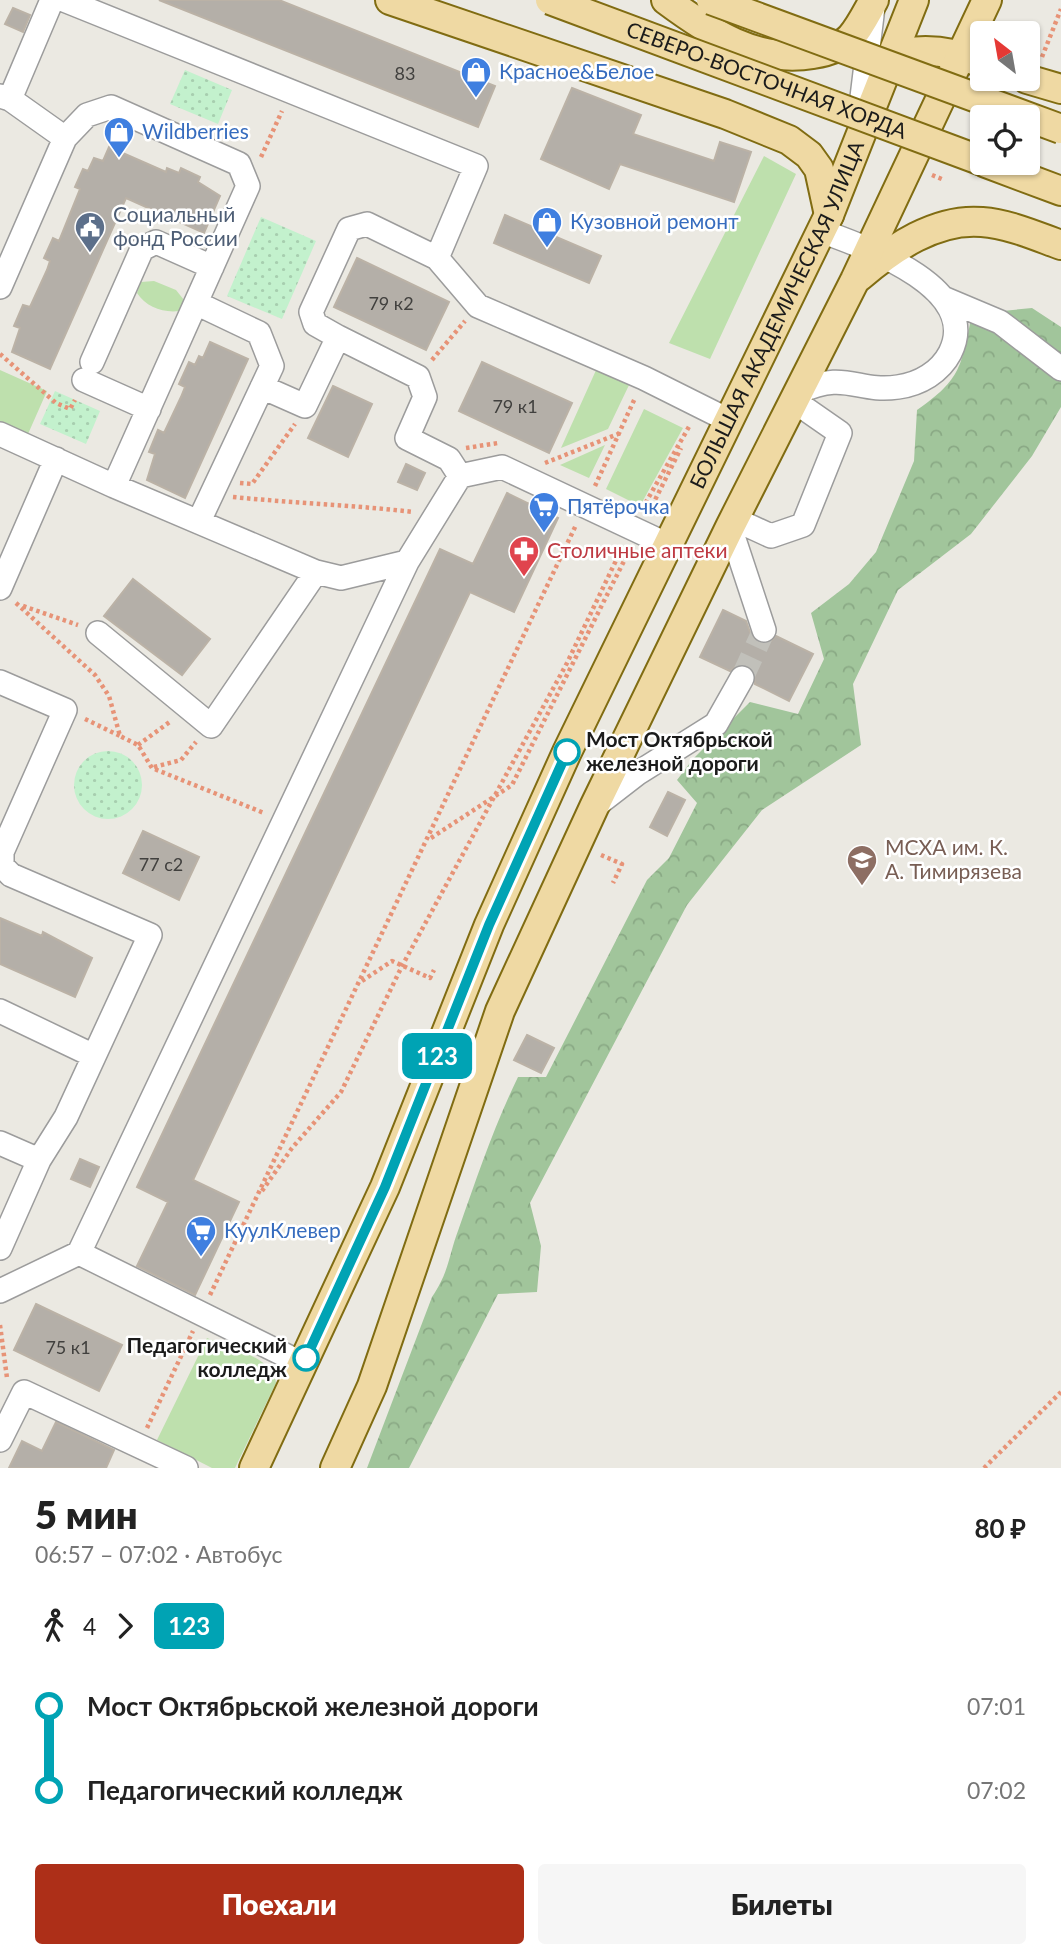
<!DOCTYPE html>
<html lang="ru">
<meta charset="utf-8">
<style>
:root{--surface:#fff;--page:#f6f6f6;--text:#222;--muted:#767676;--accent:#ad2f18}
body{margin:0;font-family:Lato,sans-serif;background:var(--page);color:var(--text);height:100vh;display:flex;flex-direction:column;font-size:26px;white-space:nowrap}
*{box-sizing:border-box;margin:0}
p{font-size:23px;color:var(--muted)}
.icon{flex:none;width:38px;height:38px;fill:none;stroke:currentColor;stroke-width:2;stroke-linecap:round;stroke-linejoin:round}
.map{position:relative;height:1468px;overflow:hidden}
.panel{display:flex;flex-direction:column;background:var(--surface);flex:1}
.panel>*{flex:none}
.badge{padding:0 14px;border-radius:10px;font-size:24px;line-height:46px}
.needle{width:46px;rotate:329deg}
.fabs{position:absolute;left:970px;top:21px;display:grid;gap:14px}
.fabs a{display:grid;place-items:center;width:70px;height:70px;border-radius:7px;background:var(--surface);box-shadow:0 2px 5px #0004;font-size:35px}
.map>.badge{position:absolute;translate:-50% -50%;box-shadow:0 0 0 4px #fff}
.legs{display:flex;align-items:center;gap:10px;height:77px;padding:0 35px;font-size:23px}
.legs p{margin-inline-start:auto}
.overview{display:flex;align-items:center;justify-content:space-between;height:119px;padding:0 35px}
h1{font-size:38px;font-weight:800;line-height:52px}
.primary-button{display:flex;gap:14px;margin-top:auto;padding:14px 35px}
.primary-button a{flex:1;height:80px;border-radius:7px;background:var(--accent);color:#fff;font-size:28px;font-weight:800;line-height:80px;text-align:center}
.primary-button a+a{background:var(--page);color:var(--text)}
ul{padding:0 35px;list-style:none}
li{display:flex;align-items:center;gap:24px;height:84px;font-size:26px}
li i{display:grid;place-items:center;width:10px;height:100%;margin:0 9px;background:currentColor}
li i::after{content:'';width:18px;height:18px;margin:-9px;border:5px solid;border-radius:50%;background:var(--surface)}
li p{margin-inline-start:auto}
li:first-child i{background:linear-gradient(#0000 50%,currentColor 0)}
li:last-child i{background:linear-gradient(currentColor 50%,#0000 0)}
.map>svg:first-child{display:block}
.grass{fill:#bee0ad}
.forest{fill:url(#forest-crowns)}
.park{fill:url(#park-dots)}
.building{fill:#b4afa8;stroke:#bbb2a6;stroke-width:2}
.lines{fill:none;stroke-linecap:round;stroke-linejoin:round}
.minor-tunnel{stroke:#c1c0ba;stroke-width:23;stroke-dasharray:23 11;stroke-linecap:butt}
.minor-casing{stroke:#9c9c9c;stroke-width:26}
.major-casing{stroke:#806c12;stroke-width:32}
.path{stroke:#e79377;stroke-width:4.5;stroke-dasharray:3.5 3.5;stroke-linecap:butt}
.minor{stroke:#fff;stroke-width:23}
.major{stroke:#efd9a3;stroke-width:28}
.major-bridge-casing{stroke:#806c12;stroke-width:32;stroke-linecap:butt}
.major-bridge{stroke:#efd9a3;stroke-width:28}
.line-1-casing{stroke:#fff;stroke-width:16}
.line-1{stroke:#00a3b4;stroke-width:10}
.stop-1-dot{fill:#fff;stroke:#00a3b4;stroke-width:3.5}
.labels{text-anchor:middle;stroke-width:5;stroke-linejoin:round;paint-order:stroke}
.number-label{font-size:18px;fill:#41403e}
.shop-label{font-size:21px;fill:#366cbe;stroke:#fff;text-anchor:start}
.street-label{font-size:21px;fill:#1b1b1b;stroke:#fff}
.service-label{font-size:21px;fill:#4e5e75;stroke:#fff;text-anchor:start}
.health-label{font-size:21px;fill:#be3a42;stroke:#fff;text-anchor:start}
.stop-label{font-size:21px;font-weight:bold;fill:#1b1b1b;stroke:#fff;text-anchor:start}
.education-label{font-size:21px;fill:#785e54;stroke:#fff;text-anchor:start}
</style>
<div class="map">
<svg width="1061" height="1468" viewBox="0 0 1061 1468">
<defs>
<pattern id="forest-crowns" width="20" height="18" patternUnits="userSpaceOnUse" patternTransform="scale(1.75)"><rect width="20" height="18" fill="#a1c59b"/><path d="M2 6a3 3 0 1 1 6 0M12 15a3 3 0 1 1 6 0" fill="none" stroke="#8aa985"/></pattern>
<pattern id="park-dots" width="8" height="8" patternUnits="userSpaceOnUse" patternTransform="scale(1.75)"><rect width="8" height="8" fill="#c3f1cd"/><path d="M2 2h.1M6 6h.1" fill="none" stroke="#a7ceaf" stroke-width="1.8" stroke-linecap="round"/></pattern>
</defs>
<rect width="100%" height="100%" fill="#ebe9e2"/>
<path class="grass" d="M764,156l32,18 -86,185 -41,-16z
M154,281l22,9 8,10 -5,11c-16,2 -33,-4 -42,-18l4,-11z
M597,368l33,15 -22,46 -47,19z
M0,370l47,21 -19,43 -28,-13z
M644,409l39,19 -43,78 -34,-17z
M605,445l-16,33 -29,-13z
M207,1338c20,9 67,19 69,45l-41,85h-23l-55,-28z"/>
<path class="forest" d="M1032,308l29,19v80l-29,49 -61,78 -73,56 -45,94 8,61 -99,65 -75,95 -157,298 11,43 -4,46 -39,2 -89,174h-42l65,-171c18,-27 16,-40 27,-69 18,-51 35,-102 59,-151h28l101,-197 22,-22 28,-55 -20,-23 16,-21 57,-57 48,12 26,-55 -13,-46 38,-29 27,-32 38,-91 3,-51c45,-31 44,-44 55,-96z"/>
<path class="park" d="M185,70l47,20 -14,34 -48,-20z
M261,217l55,24 -34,78 -55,-23z
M55,391l45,20 -14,33 -46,-20z
M74 785a34 34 0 1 1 68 0a34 34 0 1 1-68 0Z"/>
<path class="building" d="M159,0h120l216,86 -17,41z
M13,8l17,7 -7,17 -18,-8z
M572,88l69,27 -8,19 81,27 6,-19 31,10 -17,50 -114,-38 -11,25 -68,-30z
M109,147l57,25 1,-4 12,5 2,-5 19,9 -2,5 22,14 -16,37 -78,-35 -76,171 -38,-17 8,-24 -6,-2 9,-21 7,2 17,-37 3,-9 -6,-3 9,-20 6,3 21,-52 -5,-2 8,-18 5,2 6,-13 9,3z
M505,215l96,41 -12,27 -95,-40z
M357,258l92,44 -23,48 -92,-43z
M210,342l38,17 -63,139 -38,-18 8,-26 -6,-2 9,-22 6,3 17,-36 4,-10 -6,-3 10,-22 6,3 4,-9 4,2z
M482,362l90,41 -23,50 -90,-42z
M333,386l39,18 -24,53 -40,-19z
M406,464l19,9 -8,17 -19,-8z
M507,493l51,25 -44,94 -44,-20 -277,588 46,22 -44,93 -58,-29 31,-64 -31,-15 303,-638 33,15z
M133,579l77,60 -28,36 -78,-59z
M723,610l23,11 5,14 10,8h8l7,-7 37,18 -24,47 -34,-17 -1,-12 -6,-6h-12l-6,5 -30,-14z
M668,792l17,8 -18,36 -17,-9z
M143,831l56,26 -20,43 -56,-27z
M0,918l42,18 1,-4 49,26 -17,39 -75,-33z
M527,1035l27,13 -13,25 -27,-13z
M80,1159l19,8 -9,20 -19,-8z
M36,1304l86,41 -23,46 -85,-41z
M56,1422l58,28 -8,18h-97l13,-27 20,10z"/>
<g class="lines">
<path class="minor-tunnel" d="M742,678l22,-48"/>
<g class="minor-casing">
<path id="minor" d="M64,0l412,166 -39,92
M0,96l10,3 42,-99
M10,99l55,39
M859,122l14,-115
M0,287l65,-149 22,-23 24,-8 128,57 9,22 -134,300
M943,298l57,24 61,47
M196,303l63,30 13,33 -73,155
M338,337l-23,-13 -4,-12 38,-83 18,-5 70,34 41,48 166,72 86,43
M92,362l50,-113 14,-7 56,25
M84,380l65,29
M262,387l43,19 33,-69 80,40 7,20 -18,41 42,21 11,17
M799,392c47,-22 58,1 99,-5 22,-3 42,-15 52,-34 33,-65 -85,-106 -129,-122
M0,434l114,52 202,86 25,6 66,-16 53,-86 42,-9 166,78
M734,519l37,17 32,-11 37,-92 -46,-32
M730,527l34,103
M0,588l56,-129
M98,633l113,93 105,-154
M0,682l65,28 -63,142v14l9,9 139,60 -84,182 -27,43
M594,807l44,-34 78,-49 26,-46
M0,1011l94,45
M0,1143l39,17 -39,88
M79,1253l328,-691
M0,1291l79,-38 224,111
M0,1440l24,-48 162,76"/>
</g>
<g class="major-casing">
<g id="major">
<path d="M390,0l335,114 64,26 20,15 10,14 10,46"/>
<path d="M666,0c43,32 91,64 147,54 13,-2 29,-7 38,-17 9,-10 16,-25 23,-37"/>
<path d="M890,57c31,-11 62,-6 92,6"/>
<path d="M1027,79l34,10"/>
<path d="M986,163l75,28"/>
<path d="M860,276c33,-28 76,-58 122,-54 27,2 54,14 79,23"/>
<path id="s1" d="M254,1468l131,-281 104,-262 78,-173 262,-537 85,-215"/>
<path d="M335,1468l37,-82 128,-375 94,-204 136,-280 125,-247 132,-280"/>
</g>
</g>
<path class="path" d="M1042,57l19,-48
M261,157l21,-46
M932,175l12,5
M0,354l56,49 14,6 5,-9
M432,360l33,-39
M466,448l32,-5
M545,463l73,-29
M240,483l12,1 43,-60
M595,486l40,-88
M233,497c60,6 120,8 180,15
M642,509l48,-84
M649,512l32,-64
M16,603l79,72 14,21 11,40 18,9 14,23 112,45
M23,606l55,19
M85,719l35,17
M138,745l33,-24
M154,767l27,-7 15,-18
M431,838l81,-53 117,-234
M601,855l21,9 -9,19
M362,981l30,-20 38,17 4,-8
M262,1191l30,-43 49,-56 61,-126 165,-303 55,-115
M210,1295l366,-770
M0,1325l7,53
M147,1428l46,-97
M984,1468l77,-76"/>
<use href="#minor" class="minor"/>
<use href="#major" class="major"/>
<g class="major-bridge-casing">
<g id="major-bridge">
<path id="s2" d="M550,0l432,161"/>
<path d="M711,0l350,129"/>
</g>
</g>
<use href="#major-bridge" class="major-bridge"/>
</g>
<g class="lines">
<g class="line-1-casing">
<path id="line-1" d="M306,1358l79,-171 104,-262 78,-173"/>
</g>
<use href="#line-1" class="line-1"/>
</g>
<defs>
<g id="shop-pin" transform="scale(1.575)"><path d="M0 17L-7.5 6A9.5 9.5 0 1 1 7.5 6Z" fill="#3f7fe0" stroke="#fff"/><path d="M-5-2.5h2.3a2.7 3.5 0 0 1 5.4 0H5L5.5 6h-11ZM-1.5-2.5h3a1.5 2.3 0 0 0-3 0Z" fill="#fff"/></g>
<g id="civic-pin" transform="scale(1.575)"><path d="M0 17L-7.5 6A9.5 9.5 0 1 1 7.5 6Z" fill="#5c6f8a" stroke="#fff"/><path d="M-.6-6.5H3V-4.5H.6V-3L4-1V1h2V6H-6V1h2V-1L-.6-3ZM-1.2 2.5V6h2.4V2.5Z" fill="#fff"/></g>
<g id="supermarket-pin" transform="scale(1.575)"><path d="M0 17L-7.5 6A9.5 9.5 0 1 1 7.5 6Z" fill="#3f7fe0" stroke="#fff"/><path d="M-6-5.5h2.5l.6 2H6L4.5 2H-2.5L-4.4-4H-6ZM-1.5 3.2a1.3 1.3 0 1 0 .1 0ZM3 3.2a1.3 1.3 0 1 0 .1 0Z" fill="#fff"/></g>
<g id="pharmacy-pin" transform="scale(1.575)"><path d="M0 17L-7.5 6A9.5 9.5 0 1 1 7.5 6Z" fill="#e0444e" stroke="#fff"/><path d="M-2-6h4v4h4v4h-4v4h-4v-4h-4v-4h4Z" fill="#fff"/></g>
<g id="university-pin" transform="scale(1.575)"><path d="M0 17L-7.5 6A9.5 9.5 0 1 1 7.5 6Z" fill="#8d6e63" stroke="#fff"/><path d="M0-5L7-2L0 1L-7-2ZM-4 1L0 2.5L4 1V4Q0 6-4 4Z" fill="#fff"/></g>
</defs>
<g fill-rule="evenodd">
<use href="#shop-pin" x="476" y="72"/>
<use href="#shop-pin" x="119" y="132"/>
<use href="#shop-pin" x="547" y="222"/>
<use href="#civic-pin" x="90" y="227"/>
<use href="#supermarket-pin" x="544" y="507"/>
<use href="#pharmacy-pin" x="524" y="551"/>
<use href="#university-pin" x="862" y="860"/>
<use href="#supermarket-pin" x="201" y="1231"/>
</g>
<g class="stop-1-dot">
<circle cx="567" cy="752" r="12"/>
<circle cx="306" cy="1358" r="12"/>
</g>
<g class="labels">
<g class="number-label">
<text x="405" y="80">83</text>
<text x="391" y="310">79 к2</text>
<text x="515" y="413">79 к1</text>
<text x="161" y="871">77 с2</text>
<text x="68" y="1354">75 к1</text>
</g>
<g class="shop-label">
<text x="499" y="79">Красное&amp;Белое</text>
<text x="142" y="139">Wildberries</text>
<text x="570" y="229">Кузовной ремонт</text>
<text x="567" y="514">Пятёрочка</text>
<text x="224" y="1238">КуулКлевер</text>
</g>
<g class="street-label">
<text dy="7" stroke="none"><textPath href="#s2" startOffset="231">СЕВЕРО-ВОСТОЧНАЯ ХОРДА</textPath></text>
<text dy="7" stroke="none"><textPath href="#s1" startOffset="1267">БОЛЬШАЯ АКАДЕМИЧЕСКАЯ УЛИЦА</textPath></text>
</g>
<g class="service-label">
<text x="113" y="222">Социальный<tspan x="113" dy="24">фонд России</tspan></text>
</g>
<g class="health-label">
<text x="547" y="558">Столичные аптеки</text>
</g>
<g class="stop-label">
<text x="586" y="747">Мост Октябрьской<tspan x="586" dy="24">железной дороги</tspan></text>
<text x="287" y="1353" text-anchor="end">Педагогический<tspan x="287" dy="24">колледж</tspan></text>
</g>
<g class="education-label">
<text x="885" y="855">МСХА им. К.<tspan x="885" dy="24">А. Тимирязева</tspan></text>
</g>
</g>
</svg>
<div class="fabs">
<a><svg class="needle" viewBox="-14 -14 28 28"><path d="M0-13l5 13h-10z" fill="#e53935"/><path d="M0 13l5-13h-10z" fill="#767676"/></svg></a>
<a><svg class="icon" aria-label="locate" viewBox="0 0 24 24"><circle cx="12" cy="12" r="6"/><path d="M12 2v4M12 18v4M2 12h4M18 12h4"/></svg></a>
</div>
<b class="badge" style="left:437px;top:1056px;background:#00a3b4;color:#fff">123</b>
</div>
<section class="panel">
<div class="overview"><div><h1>5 мин</h1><p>06:57 – 07:02 · Автобус</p></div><b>80 ₽</b></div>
<div class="legs"><svg class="icon" aria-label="walk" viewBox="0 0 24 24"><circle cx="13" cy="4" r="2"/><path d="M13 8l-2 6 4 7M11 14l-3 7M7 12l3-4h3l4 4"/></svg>4<svg class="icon" aria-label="forward" viewBox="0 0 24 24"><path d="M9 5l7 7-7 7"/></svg><b class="badge" style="background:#00a3b4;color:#fff">123</b></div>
<ul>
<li><i style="color:#00a3b4"></i><b>Мост Октябрьской железной дороги</b><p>07:01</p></li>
<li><i style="color:#00a3b4"></i><b>Педагогический колледж</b><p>07:02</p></li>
</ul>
<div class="primary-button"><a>Поехали</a><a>Билеты</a></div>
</section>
